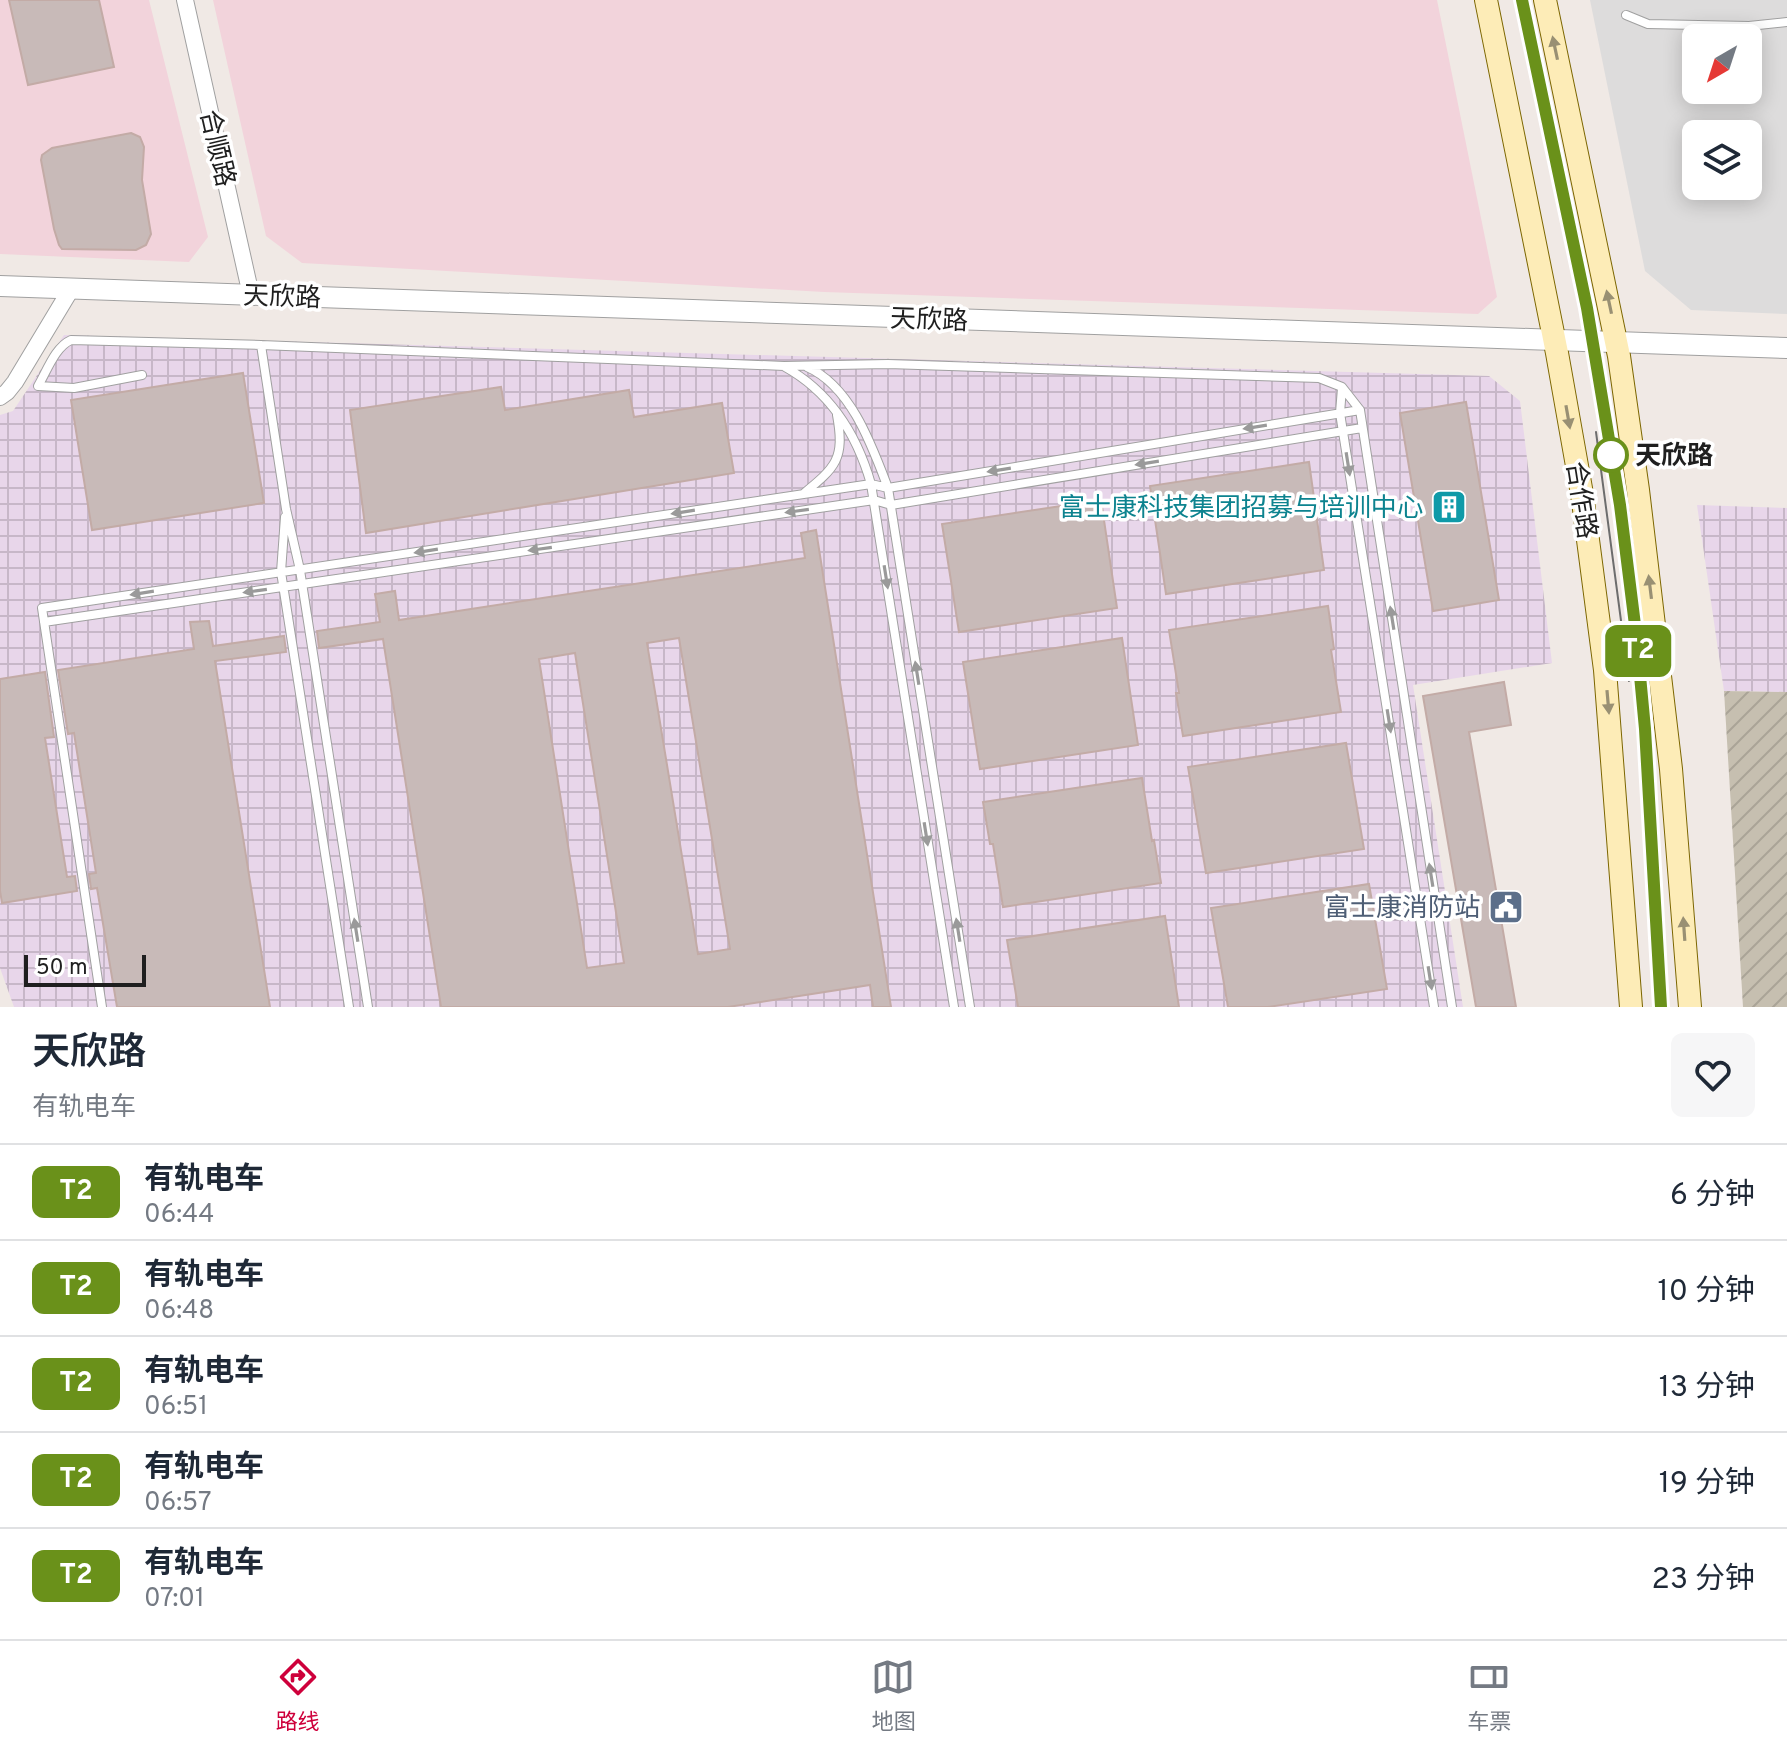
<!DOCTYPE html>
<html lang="zh">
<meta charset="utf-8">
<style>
:root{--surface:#fff;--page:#f6f6f7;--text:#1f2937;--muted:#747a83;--line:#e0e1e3;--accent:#ce003b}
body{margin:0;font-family:Overpass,"Noto Sans SC",sans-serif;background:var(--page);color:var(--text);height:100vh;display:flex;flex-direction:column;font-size:30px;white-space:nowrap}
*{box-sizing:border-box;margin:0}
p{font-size:26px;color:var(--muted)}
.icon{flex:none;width:44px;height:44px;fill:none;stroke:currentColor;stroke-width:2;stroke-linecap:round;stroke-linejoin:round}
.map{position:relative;height:1007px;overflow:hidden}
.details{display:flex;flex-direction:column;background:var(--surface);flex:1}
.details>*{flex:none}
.badge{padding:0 16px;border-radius:12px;font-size:28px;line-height:52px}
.needle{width:52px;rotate:219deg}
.tools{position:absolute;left:1682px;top:24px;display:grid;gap:16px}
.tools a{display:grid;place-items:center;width:80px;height:80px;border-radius:12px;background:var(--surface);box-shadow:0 4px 20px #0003;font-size:40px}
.scale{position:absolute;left:24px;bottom:20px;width:122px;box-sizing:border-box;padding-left:8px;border:4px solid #1f1f1f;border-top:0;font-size:22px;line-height:28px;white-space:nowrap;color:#1f1f1f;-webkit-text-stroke:6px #fff;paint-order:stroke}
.map>.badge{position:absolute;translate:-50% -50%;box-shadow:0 0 0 4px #fff}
.round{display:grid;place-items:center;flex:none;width:84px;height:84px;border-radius:12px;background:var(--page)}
.overview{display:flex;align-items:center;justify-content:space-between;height:136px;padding:0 32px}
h1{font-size:38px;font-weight:600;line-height:60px}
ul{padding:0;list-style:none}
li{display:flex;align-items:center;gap:24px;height:96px;padding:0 32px;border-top:2px solid var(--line)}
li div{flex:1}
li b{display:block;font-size:30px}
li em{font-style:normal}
li .badge{min-width:88px;font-weight:700;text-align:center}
.tabs{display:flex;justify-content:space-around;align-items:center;height:112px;border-top:2px solid var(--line);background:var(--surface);font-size:22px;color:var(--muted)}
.tabs a{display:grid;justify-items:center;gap:4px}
.tabs .current{color:var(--accent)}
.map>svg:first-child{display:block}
.residential{fill:#dddcdc;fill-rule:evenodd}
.commercial{fill:#f2d3db}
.industrial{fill:url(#industrial-grid)}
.construction{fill:url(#construction-furrows)}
.building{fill:#c8bab8;stroke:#c3aba6;stroke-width:2;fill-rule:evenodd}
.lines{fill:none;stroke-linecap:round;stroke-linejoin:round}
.service-casing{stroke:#a0a0a0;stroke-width:10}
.minor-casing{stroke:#a0a0a0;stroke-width:18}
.tertiary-casing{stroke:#a0a0a0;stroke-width:22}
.secondary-casing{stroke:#7c6600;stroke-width:24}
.service{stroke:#fff;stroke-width:8}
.minor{stroke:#fff;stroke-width:16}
.tertiary{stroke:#fff;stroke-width:20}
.secondary{stroke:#fdecb7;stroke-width:22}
.tram{stroke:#6d6d6d;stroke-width:2}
.oneway{fill:#999073}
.oneway2{fill:#9a9a9a}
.line-casing{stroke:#fff;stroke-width:18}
.line{stroke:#6a911a;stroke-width:12}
.stop-dot{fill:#fff;stroke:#6a911a;stroke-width:4}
.labels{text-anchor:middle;stroke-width:7;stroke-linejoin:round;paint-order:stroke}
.street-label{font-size:26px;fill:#1f1f1f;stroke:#fff}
.stop-label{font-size:26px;font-weight:bold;fill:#1f1f1f;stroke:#fff;text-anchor:start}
.culture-label{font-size:26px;fill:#0d838f;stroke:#fff;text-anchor:end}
.service-label{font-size:26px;fill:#4e5e75;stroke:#fff;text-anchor:end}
</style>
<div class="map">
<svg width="1787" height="1007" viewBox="0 0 1787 1007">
<defs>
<pattern id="industrial-grid" width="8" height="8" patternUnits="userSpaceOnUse" patternTransform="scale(2)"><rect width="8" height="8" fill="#e8d6ea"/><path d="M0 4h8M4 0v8" fill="none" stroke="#c7b7c8"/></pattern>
<pattern id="construction-furrows" width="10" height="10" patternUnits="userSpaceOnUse" patternTransform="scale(2)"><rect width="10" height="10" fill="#c6bfb0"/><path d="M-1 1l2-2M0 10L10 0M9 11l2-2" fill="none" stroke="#aaa497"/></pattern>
</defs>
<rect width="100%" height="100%" fill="#f0e9e5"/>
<path class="residential" d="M1590,0h197v314l-96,-4 -46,-39zM1696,38h52v52h-52zM1696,134h52v52h-52z"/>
<path class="commercial" d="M0,0h149l59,237 -19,25 -189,-8z
M213,0h1224l60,297 -19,17 -654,-22 -522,-29 -36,-27z"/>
<path class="industrial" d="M64,335l1425,41 31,25 32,262 -139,22 50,322h-1449l-14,-39v-553l13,-4z
M1697,505l90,3v184l-63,-1z"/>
<path class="construction" d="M1724,691l63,1v315h-44z"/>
<path class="building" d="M9,0h90l15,67 -86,18z
M131,133l9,4 4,10 -2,33 9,54 -5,11 -10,5 -74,-1 -3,-4 -5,-16 -13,-69 1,-5 10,-7z
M243,373l21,130 -172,27 -21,-130z
M501,387l4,23 124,-20 5,27 88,-14 12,70 -368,60 -16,-123z
M1466,402l33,198 -66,11 -33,-198z
M1309,462l15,108 -158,24 -16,-108z
M1101,500l16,108 -158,24 -17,-108z
M816,530l75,477h-18l-3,-22 -142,22h-287l-58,-368 -64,9 -2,-17 63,-9 -5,-28 20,-3 4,29 406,-62 -4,-25zM679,638l51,311 -32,5 -51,-311zM575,653l49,310 -37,5 -48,-309z
M1328,606l6,43 -3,1 10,62 -158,24 -7,-43h3l-10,-63z
M209,621l4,25 71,-10 2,16 -71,9 55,346h-153l-20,-119 -6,1 -2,-15 7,-1 -22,-140 -6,1 -10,-64 136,-21 -4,-27z
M1122,638l16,107 -158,24 -17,-107z
M45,672l9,65 -9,1 22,139 8,-1 2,15 -75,12 -2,-12v-212z
M1504,682l7,43 -42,7 47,275h-40l-53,-311z
M1346,743l18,106 -158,24 -18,-106z
M1142,778l10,63 2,-1 7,43 -158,24 -10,-63h-3l-7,-42z
M1369,884l18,105 -119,18h-40l-17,-99z
M1165,916l14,91h-161l-11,-67z"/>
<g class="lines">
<g class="service-casing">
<path id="service" d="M1626,15l22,9 101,2 38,-4
M261,345l25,164 14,61 68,437
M785,367c45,25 72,68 86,117l83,523
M807,367c44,19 65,79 81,121l82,519
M142,375l-68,13 -36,-2c9,-15 17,-39 33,-46l190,5 523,21 104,-2 431,14 23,9 18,23 92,597
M1342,388l-2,25 94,594
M803,494c33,-27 42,-35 34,-79
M285,517l-4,55 68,435
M44,622l830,-122 17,5 471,-77
M102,1007l-60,-399 829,-124 17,4 472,-78"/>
</g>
<g class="minor-casing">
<path id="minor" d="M185,0l66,295
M0,397l7,-5 8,-10 56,-93"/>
</g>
<g class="tertiary-casing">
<path id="tertiary" d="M0,286l1787,62"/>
</g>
<g class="secondary-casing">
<path id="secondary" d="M1486,0l71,353 25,141 23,176 26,337
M1545,0l74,356 19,134 33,279 19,238"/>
</g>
<use href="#service" class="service"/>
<use href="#minor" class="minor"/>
<use href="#tertiary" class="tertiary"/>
<use href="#secondary" class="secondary"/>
<path class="tram" d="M1522,0l65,308 33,197 16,128 9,96 16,278
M1596,432l33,249"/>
</g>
<defs><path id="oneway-solid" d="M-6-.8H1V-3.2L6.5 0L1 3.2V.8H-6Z" transform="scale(2)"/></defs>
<g class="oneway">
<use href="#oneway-solid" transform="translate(1555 48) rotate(-102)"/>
<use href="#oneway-solid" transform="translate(1609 302) rotate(-102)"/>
<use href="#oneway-solid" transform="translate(1568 417) rotate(80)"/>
<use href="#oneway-solid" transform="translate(1650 587) rotate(-97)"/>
<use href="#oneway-solid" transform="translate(1608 702) rotate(85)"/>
<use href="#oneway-solid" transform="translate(1684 929) rotate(-94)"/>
</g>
<g class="oneway2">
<use href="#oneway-solid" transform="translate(1255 427) rotate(171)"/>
<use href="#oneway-solid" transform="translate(1147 463) rotate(171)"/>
<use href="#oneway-solid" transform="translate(1348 464) rotate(81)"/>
<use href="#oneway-solid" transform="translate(999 470) rotate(171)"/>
<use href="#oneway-solid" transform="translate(797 511) rotate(172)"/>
<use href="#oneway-solid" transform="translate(683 512) rotate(171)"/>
<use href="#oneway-solid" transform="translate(540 549) rotate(172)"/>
<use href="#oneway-solid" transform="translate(426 551) rotate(171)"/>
<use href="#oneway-solid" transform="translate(886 577) rotate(81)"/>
<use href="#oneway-solid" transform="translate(255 591) rotate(172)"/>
<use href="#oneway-solid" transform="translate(142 593) rotate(171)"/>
<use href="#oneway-solid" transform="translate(1392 618) rotate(-99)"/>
<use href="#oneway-solid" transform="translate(917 673) rotate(-99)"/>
<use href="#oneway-solid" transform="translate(1389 721) rotate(81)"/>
<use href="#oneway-solid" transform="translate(926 834) rotate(81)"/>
<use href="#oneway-solid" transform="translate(1431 875) rotate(-99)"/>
<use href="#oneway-solid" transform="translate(356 930) rotate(-99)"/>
<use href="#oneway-solid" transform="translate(958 930) rotate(-99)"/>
<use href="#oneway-solid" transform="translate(1430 978) rotate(81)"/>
</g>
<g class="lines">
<g class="line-casing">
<path id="line" d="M1522,0l65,308 33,197 16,128 9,96 16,278"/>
</g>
<use href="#line" class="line"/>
</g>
<defs>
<g id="building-square" transform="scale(1.8)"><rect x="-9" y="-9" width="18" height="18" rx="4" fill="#0f9aa8" stroke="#fff"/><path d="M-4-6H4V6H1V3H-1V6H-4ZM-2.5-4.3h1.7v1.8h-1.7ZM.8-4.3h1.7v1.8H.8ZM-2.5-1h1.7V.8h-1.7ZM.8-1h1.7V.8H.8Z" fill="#fff"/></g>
<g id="civic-square" transform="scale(1.8)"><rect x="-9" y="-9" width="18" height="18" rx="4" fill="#5c6f8a" stroke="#fff"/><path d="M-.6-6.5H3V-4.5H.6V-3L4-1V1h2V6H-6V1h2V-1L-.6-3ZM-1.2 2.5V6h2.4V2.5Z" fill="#fff"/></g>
</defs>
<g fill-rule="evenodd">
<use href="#building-square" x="1449" y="507"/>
<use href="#civic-square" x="1506" y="907"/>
</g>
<circle class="stop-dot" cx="1611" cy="455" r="16"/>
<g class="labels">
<g class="street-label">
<text transform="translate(218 148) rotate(77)" y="9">合顺路</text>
<text transform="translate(282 296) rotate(2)" y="9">天欣路</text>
<text transform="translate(929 319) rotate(2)" y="9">天欣路</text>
<text transform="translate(1582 500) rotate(81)" y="9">合作路</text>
</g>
<g class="stop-label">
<text x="1635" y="464">天欣路</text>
</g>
<g class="culture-label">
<text x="1423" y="516">富士康科技集团招募与培训中心</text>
</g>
<g class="service-label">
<text x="1480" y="916">富士康消防站</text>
</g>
</g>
</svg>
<div class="tools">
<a><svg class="needle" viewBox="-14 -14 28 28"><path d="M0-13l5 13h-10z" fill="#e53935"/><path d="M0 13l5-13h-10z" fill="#747a83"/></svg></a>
<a><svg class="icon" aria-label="layers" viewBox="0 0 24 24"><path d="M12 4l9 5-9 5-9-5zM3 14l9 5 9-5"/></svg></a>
</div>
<div class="scale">50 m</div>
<b class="badge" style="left:1638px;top:651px;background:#6a911a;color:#fff">T2</b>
</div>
<section class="details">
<div class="overview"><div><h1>天欣路</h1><p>有轨电车</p></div><a class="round"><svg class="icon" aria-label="heart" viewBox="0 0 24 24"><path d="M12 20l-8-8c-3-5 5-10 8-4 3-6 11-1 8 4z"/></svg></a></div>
<ul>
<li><span class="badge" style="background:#6a911a;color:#fff">T2</span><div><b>有轨电车</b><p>06:44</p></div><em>6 分钟</em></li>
<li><span class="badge" style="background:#6a911a;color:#fff">T2</span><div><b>有轨电车</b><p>06:48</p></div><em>10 分钟</em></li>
<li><span class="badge" style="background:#6a911a;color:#fff">T2</span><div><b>有轨电车</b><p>06:51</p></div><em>13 分钟</em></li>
<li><span class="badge" style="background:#6a911a;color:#fff">T2</span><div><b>有轨电车</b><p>06:57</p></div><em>19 分钟</em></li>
<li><span class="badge" style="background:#6a911a;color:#fff">T2</span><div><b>有轨电车</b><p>07:01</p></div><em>23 分钟</em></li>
</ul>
</section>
<nav class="tabs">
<a class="current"><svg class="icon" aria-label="directions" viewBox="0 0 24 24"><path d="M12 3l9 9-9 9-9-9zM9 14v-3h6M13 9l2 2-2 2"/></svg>路线</a>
<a><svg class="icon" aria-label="map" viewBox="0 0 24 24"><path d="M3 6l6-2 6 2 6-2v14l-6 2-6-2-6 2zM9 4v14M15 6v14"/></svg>地图</a>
<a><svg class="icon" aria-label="tickets" viewBox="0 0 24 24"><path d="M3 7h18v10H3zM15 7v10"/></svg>车票</a>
</nav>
